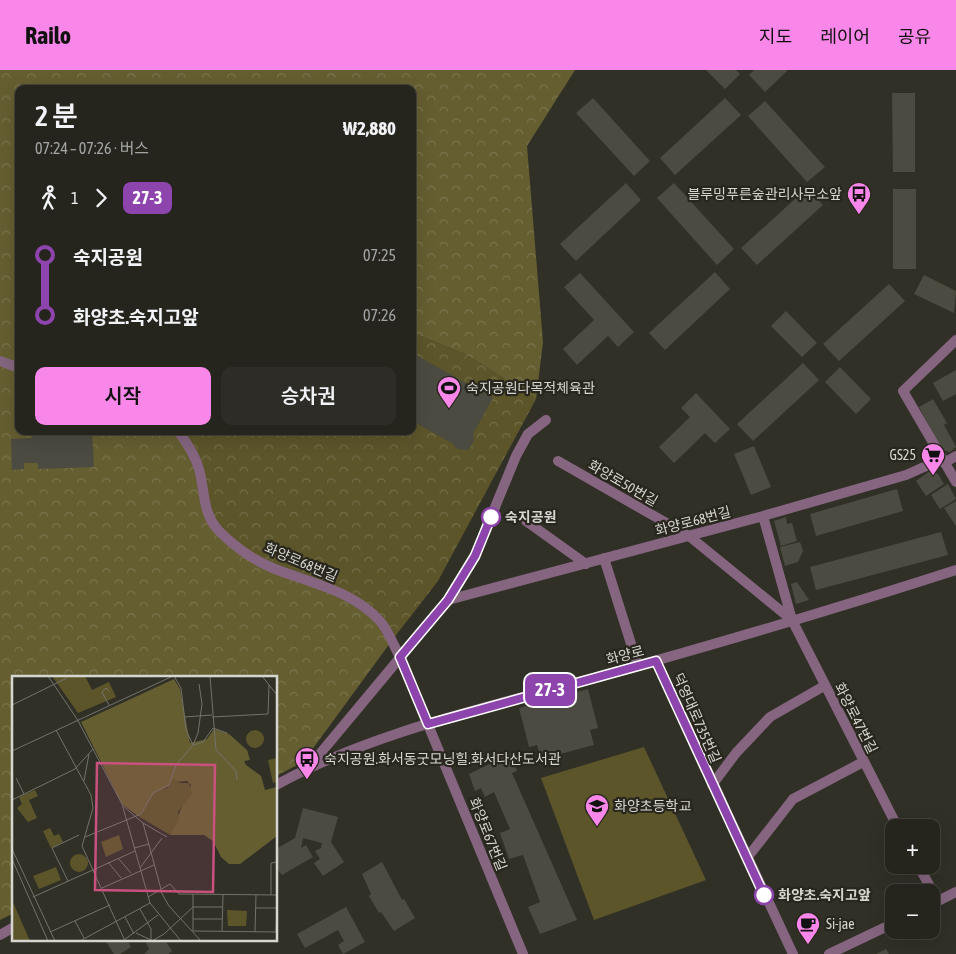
<!DOCTYPE html>
<html lang="ko">
<meta charset="utf-8">
<style>
:root{--surface:#25241d;--page:#2d2c26;--text:#f1f3f6;--muted:#a3a4a4;--line:#42413b;--accent:#f987e9}
body{margin:0;font-family:"Asap Condensed","Noto Sans KR",sans-serif;background:var(--page);color:var(--text);height:100vh;display:flex;flex-direction:column;font-size:19px;white-space:nowrap}
*{box-sizing:border-box;margin:0}
p{font-size:16px;color:var(--muted)}
.icon{flex:none;width:28px;height:28px;fill:none;stroke:currentColor;stroke-width:2;stroke-linecap:round;stroke-linejoin:round}
.map{position:relative;flex:1;overflow:hidden}
.drawer{position:absolute;left:15px;top:15px;width:401px;height:350px;display:flex;flex-direction:column;background:var(--surface);border-radius:10px;box-shadow:0 5px 20px #0002,0 0 0 1px var(--line)}
.drawer>*{flex:none}
.badge{padding:0 10px;border-radius:8px;font-size:18px;line-height:32px}
.tools{position:absolute;left:885px;top:749px;display:grid;gap:10px}
.tools a{display:grid;place-items:center;width:55px;height:55px;border-radius:10px;background:var(--surface);box-shadow:0 5px 20px #0002,0 0 0 1px var(--line);font-size:25px}
.map>.badge{position:absolute;translate:-50% -50%;box-shadow:0 0 0 2px #fff}
.legs{display:flex;align-items:center;gap:8px;height:55px;padding:0 20px;font-size:16px}
.legs p{margin-inline-start:auto}
.head{display:flex;align-items:center;justify-content:space-between;height:85px;padding:0 20px}
h1{font-size:28px;font-weight:600;line-height:38px}
.action{display:flex;gap:10px;margin-top:auto;padding:10px 20px}
.action a{flex:1;height:58px;border-radius:10px;background:var(--accent);color:#111;font-size:20px;font-weight:600;line-height:58px;text-align:center}
.action a+a{background:var(--page);color:var(--text)}
ul{padding:0 20px;list-style:none}
li{display:flex;align-items:center;gap:18px;height:60px;font-size:19px}
li i{display:grid;place-items:center;width:8px;height:100%;margin:0 6px;background:currentColor}
li i::after{content:'';width:12px;height:12px;margin:-6px;border:4px solid;border-radius:50%;background:var(--surface)}
li p{margin-inline-start:auto}
li:first-child i{background:linear-gradient(#0000 50%,currentColor 0)}
li:last-child i{background:linear-gradient(currentColor 50%,#0000 0)}
header{display:flex;align-items:center;gap:30px;box-sizing:border-box;height:70px;padding:0 25px;background:var(--accent);color:#111}
header strong{font-size:24px}
nav{display:flex;gap:28px;margin-inline-start:auto;font-size:18px}
.map>svg:first-child{display:block}
.grass{fill:#5c552a}
.forest{fill:url(#forest-crowns)}
.park{fill:url(#park-crowns)}
.building{fill:#4c4b41}
.lines{fill:none;stroke-linecap:round;stroke-linejoin:round}
.minor{stroke:#85657f;stroke-width:10}
.tertiary{stroke:#85657f;stroke-width:10}
.line-1-casing{stroke:#fff;stroke-width:11}
.line-1{stroke:#8e44ad;stroke-width:8}
.stop-1-dot{fill:#fff;stroke:#8e44ad;stroke-width:2.5}
.labels{text-anchor:middle;stroke-width:4.5;stroke-linejoin:round;paint-order:stroke}
.poi-label{font-size:14px;fill:#d6d6d0;stroke:#28261d;text-anchor:start}
.street-label{font-size:14px;fill:#d6d6d0;stroke:#28261d}
.stop-label{font-size:14px;font-weight:bold;fill:#d6d6d0;stroke:#28261d;text-anchor:start}
.inset-road{fill:none;stroke:#73726b;stroke-width:1}
.view{fill:#c8517e;fill-opacity:0.15;stroke:#c8517e;stroke-width:2.5}
.inset-edge{fill:none;stroke:#d6d6d0;stroke-width:2.5}
</style>
<header>
<strong>Railo</strong>
<nav><a>지도</a><a>레이어</a><a>공유</a></nav>
</header>
<div class="map">
<svg width="956" height="884" viewBox="0 0 956 884">
<defs>
<pattern id="forest-crowns" width="20" height="18" patternUnits="userSpaceOnUse" patternTransform="scale(1.25)"><rect width="20" height="18" fill="#655e31"/><path d="M2 6a3 3 0 1 1 6 0M12 15a3 3 0 1 1 6 0" fill="none" stroke="#7a744e"/></pattern>
<pattern id="park-crowns" width="20" height="18" patternUnits="userSpaceOnUse" patternTransform="scale(1.25)"><rect width="20" height="18" fill="#5c552a"/><path d="M2 6a3 3 0 1 1 6 0M12 15a3 3 0 1 1 6 0" fill="none" stroke="#736d48"/></pattern>
</defs>
<rect width="100%" height="100%" fill="#313027"/>
<path class="grass" d="M644,677l62,133 -112,40 -53,-142z"/>
<path class="forest" d="M0,0h575l-48,76 16,196 -7,57 -69,-44 -54,-22 -1,-244h-393v342h162l177,169 35,39 -90,123 -27,14v-98h-262v235l-14,7z"/>
<path class="park" d="M413,263l54,22 69,44 -98,182 -45,58 -10,-19c-40,-21 -154,-69 -173,-105 -12,-25 -20,-58 -29,-84h231z"/>
<path class="building" d="M706,0h30l4,4 -15,15z
M754,0h34l-23,22 -16,-17z
M892,23h23v79h-22z
M593,28l57,63 -16,15 -58,-63z
M725,28l16,17 -66,60 -15,-17z
M765,31l60,66 -18,15 -59,-66z
M626,113l15,17 -65,61 -16,-17z
M674,113l60,66 -17,16 -60,-67z
M807,118l16,17 -66,60 -16,-17z
M893,119h23v80h-23z
M715,202l15,17 -65,61 -16,-17z
M580,203l54,59 -16,15 -10,-11 -31,29 -14,-16 31,-29 -30,-33z
M924,205l32,16 -2,22 -40,-19z
M889,214l16,17 -66,60 -16,-17z
M786,241l31,32 -15,14 -31,-31z
M416,285l77,43 -20,36 1,7 -6,9 -11,-1 -5,-6 -40,-22v-60z
M803,293l16,17 -66,61 -16,-17z
M840,297l31,32 -15,15 -31,-32z
M956,300v24l-13,7 -10,-18z
M696,323l34,36 -15,14 -10,-10 -31,30 -15,-16 31,-30 -9,-9z
M933,329l14,24 -3,2 12,22 -6,5 -8,-2 -23,-43z
M32,361h60l2,36 -56,2v-6h-14v6l-12,1 -1,-31 21,-1z
M754,376l17,41 -20,8 -17,-41z
M930,401l8,3 6,10 -18,12 -10,-15z
M948,414l8,15 -16,10 -9,-14z
M897,419l6,22 -87,25 -6,-22z
M956,431v25l-12,-18z
M786,447l1,7 5,-1 5,18 -16,5 -7,-25z
M941,462l7,23 -132,35 -6,-23z
M800,472l3,9 -5,11 -13,4 -5,-19z
M797,512l12,18 -13,4 -5,-20z
M588,619l10,39 -8,2 4,15 -53,14 -4,-14 -8,2 -10,-39z
M510,684l7,17 -5,2 65,147 -37,14 -12,-27 12,-5 -17,-47 -14,4 -9,-26 10,-4 -16,-37 -9,5 -4,-9 -6,3 -6,-17z
M303,738l35,9 -7,25 13,20 -21,14 -9,-13 6,-4 -5,-8 6,-3 1,-5 -19,-5 -2,10 5,-3 7,12 -31,18 -6,-7v-19l19,-11z
M382,792l20,38 2,-1 11,19 -21,13 -13,-19 -2,1 -10,-17 2,-2 -9,-20z
M346,837l19,35 -22,12 -5,-9 6,-4 -6,-11 -33,18 -8,-14z
M105,870h22l4,7 -11,7h-6z
M145,870h20l7,11 -4,3h-24l5,-5z
M886,879l3,5h-13z"/>
<g class="lines">
<path class="minor" d="M956,270l-53,51 53,91
M0,291l19,7
M178,361c11,15 20,29 23,47 4,20 3,37 18,53 15,15 36,30 56,38 36,14 78,22 105,52 8,9 14,25 20,36l123,297
M558,391l131,75 103,84
M944,393l12,-7
M763,446l29,104 106,208
M526,451l60,43
M604,488l34,108
M448,530l315,-84 143,-41 36,-16
M656,591l137,293
M309,697l139,-167 27,-44 41,-100 12,-22 18,-14
M712,715l24,-32 34,-36 54,-31
M747,788l46,-59 70,-37
M918,795l20,36
M932,834l24,-12
M829,884l65,-31"/>
<path class="tertiary" d="M276,715c97,-53 209,-77 314,-106 123,-34 245,-70 366,-109
M0,865l14,-8"/>
</g>
<g class="lines">
<g class="line-1-casing">
<path id="line-1" d="M491,447l-16,39 -27,44 -48,57 28,67 228,-63 108,234"/>
</g>
<use href="#line-1" class="line-1"/>
</g>
<defs>
<g id="bus-pin" transform="scale(1.25)"><path d="M0 17L-7.5 6A9.5 9.5 0 1 1 7.5 6Z" fill="#f987e9" stroke="#28261d"/><path d="M-5-6H5V4H4V6H2V4H-2V6H-4V4H-5ZM-3.5-4V0h7V-4ZM-3.5 1.2v1.5H-2V1.2ZM2 1.2v1.5H3.5V1.2Z" fill="#111"/></g>
<g id="stadium-pin" transform="scale(1.25)"><path d="M0 17L-7.5 6A9.5 9.5 0 1 1 7.5 6Z" fill="#f987e9" stroke="#28261d"/><path d="M0-5a6.5 5 0 1 0 0 10a6.5 5 0 1 0 0-10ZM-3.5-1.8h7v3.6h-7Z" fill="#111"/></g>
<g id="supermarket-pin" transform="scale(1.25)"><path d="M0 17L-7.5 6A9.5 9.5 0 1 1 7.5 6Z" fill="#f987e9" stroke="#28261d"/><path d="M-6-5.5h2.5l.6 2H6L4.5 2H-2.5L-4.4-4H-6ZM-1.5 3.2a1.3 1.3 0 1 0 .1 0ZM3 3.2a1.3 1.3 0 1 0 .1 0Z" fill="#111"/></g>
<g id="school-pin" transform="scale(1.25)"><path d="M0 17L-7.5 6A9.5 9.5 0 1 1 7.5 6Z" fill="#f987e9" stroke="#28261d"/><path d="M0-5L7-2L0 1L-7-2ZM-4 1L0 2.5L4 1V4Q0 6-4 4Z" fill="#111"/></g>
<g id="cafe-pin" transform="scale(1.25)"><path d="M0 17L-7.5 6A9.5 9.5 0 1 1 7.5 6Z" fill="#f987e9" stroke="#28261d"/><path d="M-5.5-4.5H6V0H3Q3 3.5 0 3.5H-2.5Q-5.5 3.5-5.5 0ZM3-3.2v2h1.7v-2ZM-6 4.5H4V6H-6Z" fill="#111"/></g>
</defs>
<g fill-rule="evenodd">
<use href="#bus-pin" x="859" y="124"/>
<use href="#stadium-pin" x="449" y="318"/>
<use href="#supermarket-pin" x="933" y="385"/>
<use href="#bus-pin" x="307" y="689"/>
<use href="#school-pin" x="597" y="736"/>
<use href="#cafe-pin" x="808" y="854"/>
</g>
<g class="stop-1-dot">
<circle cx="491" cy="447" r="9"/>
<circle cx="764" cy="825" r="9"/>
</g>
<g class="labels">
<g class="poi-label">
<text x="842" y="129" text-anchor="end">블루밍푸른숲관리사무소앞</text>
<text x="466" y="323">숙지공원다목적체육관</text>
<text x="916" y="390" text-anchor="end">GS25</text>
<text x="324" y="694">숙지공원.화서동굿모닝힐.화서다산도서관</text>
<text x="614" y="741">화양초등학교</text>
<text x="826" y="859">Si-jae</text>
</g>
<g class="street-label">
<text transform="translate(623 413) rotate(30)" y="5">화양로50번길</text>
<text transform="translate(693 451) rotate(-15)" y="5">화양로68번길</text>
<text transform="translate(301 492) rotate(23)" y="5">화양로68번길</text>
<text transform="translate(625 585) rotate(-15)" y="5">화양로</text>
<text transform="translate(697 648) rotate(66)" y="5">덕영대로735번길</text>
<text transform="translate(856 648) rotate(63)" y="5">화양로47번길</text>
<text transform="translate(488 764) rotate(68)" y="5">화양로67번길</text>
</g>
<g class="stop-label">
<text x="505" y="452">숙지공원</text>
<text x="778" y="830">화양초.숙지고앞</text>
</g>
</g>
<g transform="translate(12 606)">
<rect width="265" height="265" fill="#313027"/>
<path d="M234 63a9 9 0 1 1 18 0a9 9 0 1 1-18 0ZM265,82v24l-4,1 -5,-23zM107,159l4,14 -17,8 -5,-15zM58 187a9 9 0 1 1 18 0a9 9 0 1 1-18 0ZM44,191l5,13 -22,9 -6,-13zM215,234l20,1 -1,15h-18z" fill="#5c552a"/>
<path d="M162,3l6,10 10,54 17,-4 7,-10 15,5 18,16 3,10 -6,1 2,4 15,11 4,14 12,-3v49l-37,28h-11l-8,-7 -8,-16 -9,-6h-34l21,-50 -4,-4 -11,1 -16,9 -22,25 -16,-12 -41,-82z" fill="#655e31"/>
<path d="M40,0h33l7,14 17,-8 7,15 -38,16zM161,102l7,5h9l3,11 -14,18 1,8 -9,15 -32,-19 17,-24 12,-4zM23,114l3,6 -9,4 8,18 -9,4 -11,-14 5,-4 -3,-7zM38,152l4,8 5,-2 4,8 -12,6 -8,-17zM0,224l18,41h-18z" fill="#5c552a"/>
<path class="inset-road" d="M36,0l29,43 45,85 28,99 31,38M162,0l7,12 5,42 7,15M198,0l6,74 20,21 1,9M250,0l15,19M0,29l55,-27M97,29l-7,-13 4,-4 3,3M172,41l28,-2M200,41l56,-3 1,-29M44,54l35,65 2,13 -11,38 43,95M182,69l9,-3 10,-14 14,5M0,75l161,-75M4,102l8,16M72,105l5,-27M0,124l63,-31 18,-20M110,129l21,18 24,14M131,147l18,66M73,161l56,-23 12,-21 16,-8 7,-20 17,-20 5,-12 4,-29 -3,-20M122,172l15,-4M0,173l43,92M106,182l13,15M0,183l36,82M96,186l13,16M128,192l22,-30M56,205l-16,-33 27,-13M90,212l52,-23M148,214l9,16 32,35M181,218v37l84,1M259,219v-32l6,-1M21,221l102,-46M136,221l22,-13 9,10 98,1M244,232h21M128,233l11,20v11M113,241l9,17M181,243h29M63,245l9,17M210,255l1,-36M38,256l60,-27M243,256l1,-37M264,256l1,-24M124,257l15,7M112,264l34,-25M68,265l70,-38M140,265l12,-7 29,-27h29"/>
<path class="view" d="M85,87l118,2 -2,127 -118,-2z"/>
<rect width="265" height="265" class="inset-edge"/>
</g>
</svg>
<div class="tools">
<a>+</a>
<a>−</a>
</div>
<b class="badge" style="left:550px;top:620px;background:#8e44ad;color:#fff">27-3</b>
<section class="drawer">
<div class="head"><div><h1>2 분</h1><p>07:24 – 07:26 · 버스</p></div><b>₩2,880</b></div>
<div class="legs"><svg class="icon" aria-label="walk" viewBox="0 0 24 24"><circle cx="13" cy="4" r="2"/><path d="M13 8l-2 6 4 7M11 14l-3 7M7 12l3-4h3l4 4"/></svg>1<svg class="icon" aria-label="forward" viewBox="0 0 24 24"><path d="M9 5l7 7-7 7"/></svg><b class="badge" style="background:#8e44ad;color:#fff">27-3</b></div>
<ul>
<li><i style="color:#8e44ad"></i><b>숙지공원</b><p>07:25</p></li>
<li><i style="color:#8e44ad"></i><b>화양초.숙지고앞</b><p>07:26</p></li>
</ul>
<div class="action"><a>시작</a><a>승차권</a></div>
</section>
</div>
